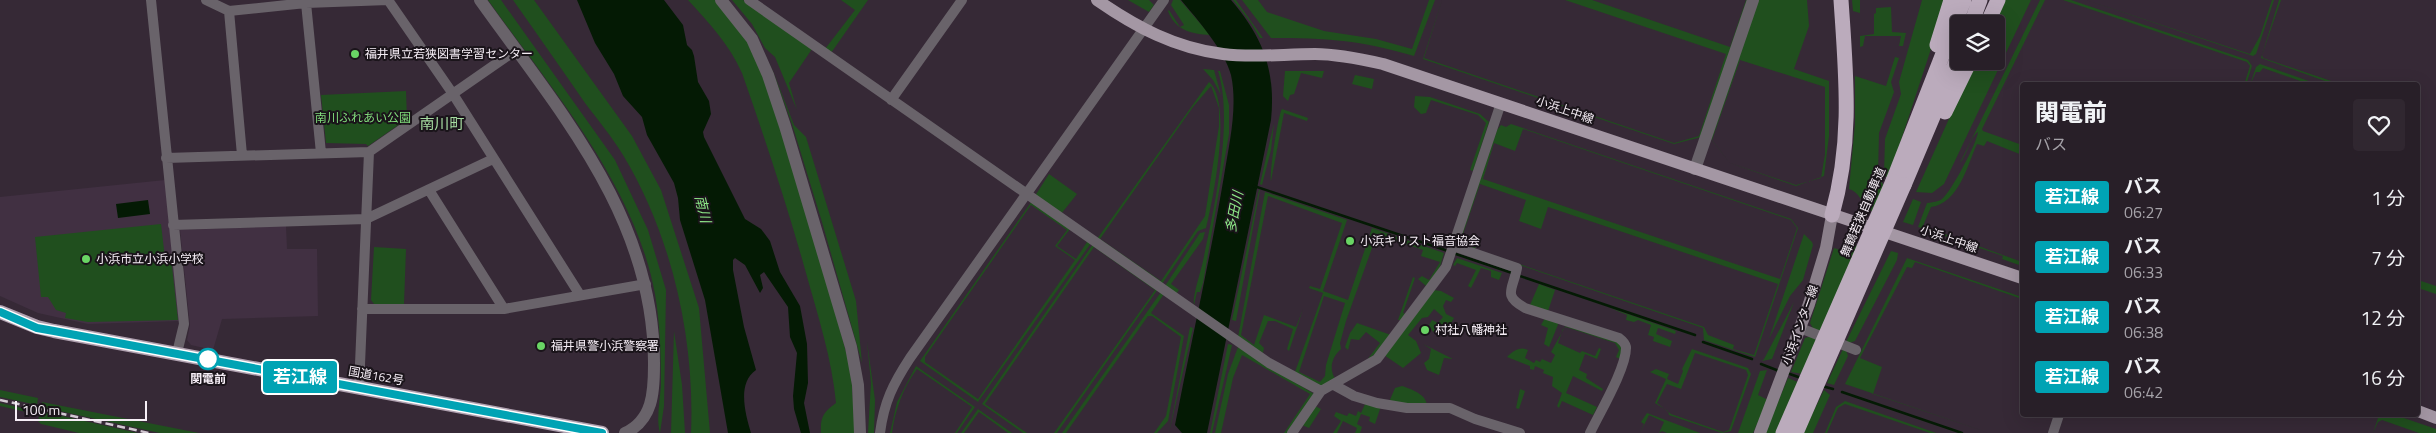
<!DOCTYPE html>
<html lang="ja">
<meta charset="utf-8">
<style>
:root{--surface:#281f28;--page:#302730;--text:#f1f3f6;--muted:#a5a2a8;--line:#443d45}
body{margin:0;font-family:"Titillium Web","Noto Sans JP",sans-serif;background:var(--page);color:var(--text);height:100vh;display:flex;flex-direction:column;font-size:19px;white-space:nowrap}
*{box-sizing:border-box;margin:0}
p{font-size:16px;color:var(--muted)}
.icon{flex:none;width:28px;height:28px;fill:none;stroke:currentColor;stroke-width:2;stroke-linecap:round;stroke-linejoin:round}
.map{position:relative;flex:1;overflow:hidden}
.details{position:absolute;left:2020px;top:82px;width:400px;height:335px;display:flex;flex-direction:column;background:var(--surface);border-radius:5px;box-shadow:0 5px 20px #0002,0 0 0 1px var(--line)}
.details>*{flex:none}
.badge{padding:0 10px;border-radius:4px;font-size:18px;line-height:32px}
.tools{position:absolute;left:1950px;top:15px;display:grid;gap:10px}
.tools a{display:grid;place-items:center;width:55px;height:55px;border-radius:5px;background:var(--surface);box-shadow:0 5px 20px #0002,0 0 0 1px var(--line);font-size:25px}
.scale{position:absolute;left:15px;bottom:12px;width:132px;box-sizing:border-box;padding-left:5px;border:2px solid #f6eef6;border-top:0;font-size:14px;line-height:18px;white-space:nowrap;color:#f6eef6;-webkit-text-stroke:4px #1a141a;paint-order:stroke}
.map>.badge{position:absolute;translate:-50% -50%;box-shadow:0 0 0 2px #fff}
.round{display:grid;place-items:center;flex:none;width:52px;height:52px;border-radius:5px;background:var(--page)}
.head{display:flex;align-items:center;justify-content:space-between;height:85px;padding:0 15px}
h1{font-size:24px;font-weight:800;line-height:38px}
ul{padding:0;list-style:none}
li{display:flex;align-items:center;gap:15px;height:60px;padding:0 15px}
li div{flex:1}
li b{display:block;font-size:19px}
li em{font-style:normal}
li .badge{min-width:55px;font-weight:700;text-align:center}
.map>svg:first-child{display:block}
.built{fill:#413042}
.green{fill:#204f1e;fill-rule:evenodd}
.water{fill:#041a04}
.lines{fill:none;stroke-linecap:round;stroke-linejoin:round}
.stream{stroke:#041a04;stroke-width:2.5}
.minor{stroke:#69636a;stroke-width:10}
.tertiary{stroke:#69636a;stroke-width:12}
.secondary{stroke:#8b808b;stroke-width:12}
.primary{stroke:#a497a4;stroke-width:12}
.trunk{stroke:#b0a1b0;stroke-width:14}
.motorway{stroke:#bbabbc;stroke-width:15}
.rail{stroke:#d2c9d2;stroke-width:2.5;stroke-dasharray:8 4;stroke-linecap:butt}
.motorway-bridge{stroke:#bbabbc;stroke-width:15}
.line-casing{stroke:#fff;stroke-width:11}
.line{stroke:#00a3b4;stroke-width:8}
.poi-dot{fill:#69d464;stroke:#1a141a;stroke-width:2}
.stop-dot{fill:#fff;stroke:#00a3b4;stroke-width:2.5}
.labels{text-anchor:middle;stroke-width:4;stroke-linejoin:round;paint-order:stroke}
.poi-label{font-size:12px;fill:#f6eef6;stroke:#1a141a;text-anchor:start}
.street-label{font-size:12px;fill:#f6eef6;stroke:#1a141a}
.park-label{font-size:12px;fill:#81dc7b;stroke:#1a141a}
.stop-label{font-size:12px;font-weight:bold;fill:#f6eef6;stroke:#1a141a}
.water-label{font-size:14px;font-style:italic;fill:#8ee988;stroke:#1a141a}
.quarter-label{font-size:15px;fill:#a6dda1;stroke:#1a141a}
</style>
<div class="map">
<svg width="2436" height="433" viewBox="0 0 2436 433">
<rect width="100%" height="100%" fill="#362936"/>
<path class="built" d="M165,180l14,141 -91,3 -50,-11 -38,-17v-99z
M286,226l1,23h30l1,67 -96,3 -9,31 -22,-5 -4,-5 3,-15 -10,-95z"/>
<path class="green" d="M488,0h13l114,160 33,70 18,60 -2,116 -4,27c-4,-13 0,-33 1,-48 0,-31 -1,-61 -6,-91 -20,-109 -104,-206 -167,-294z
M513,0h21l98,136 29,54 38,118 11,125h-19c4,-94 -19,-197 -68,-278 -11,-18 -25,-35 -38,-52 -24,-35 -48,-69 -72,-103z
M688,0h27l33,42 16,36 56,176 31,117 4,62h-34c-1,-15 2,-21 15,-30 -4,-44 -18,-87 -30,-130 -19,-68 -41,-134 -64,-200 -13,-29 -33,-50 -54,-73z
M732,0h11l69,49 -23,34 8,27 -22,-53 -10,-9 -13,-24z
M841,0h27l-37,53 -6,-4 30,-39z
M1128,0h21l5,5 -5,7z
M1173,0h7l30,35c-19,-1 -35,-5 -42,-24l1,-1 11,17 4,-2 -13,-20z
M1233,0h3l27,38h-3l-9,-15z
M1242,0h16l9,12 57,19 52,8 36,10 17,-49h6l-21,56c-54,-16 -87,-18 -143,-18z
M1442,0l-18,58 250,85 25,-7 27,-82 -161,-54h27l138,47 16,-47h2l-47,137 -27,7 -251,-85z
M1758,0h49l2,26 -15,43 35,12v55l-5,40 -28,10 -66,-23 -19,-24zM1740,60l85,27v67l-4,24 -25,7 -66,-22 -18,-23z
M1852,0h8v13l-7,-2z
M1922,0h25l-59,180 -4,-6 1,-35 16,-45 -2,-12z
M2005,0h26l-87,184 -12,9 -16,-1 59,-131h21v-37h-3z
M2040,0h5l-63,129 1,2 39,14v10l-35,-14 -3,5 -7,-2c-10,22 -18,59 -46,63l-8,19 99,36v4l-20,-7 1,-3 -85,-29 9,-24c6,-1 11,-1 15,-4 9,-7 35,-56 36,-67 -8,5 -11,23 -18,31z
M2063,0h8l177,60 4,6 -6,19h-2l6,-19 -3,-4z
M2086,0l164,54 10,-18 12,-36h2l-18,54 -3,2z
M2279,0h2l-19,55 1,3 80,27h-7l-75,-27z
M1891,7l1,25 14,1 -3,13h-4l2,-10h-36l-2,10 -3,1v-11l14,-2v-20l2,-1v-5z
M1895,57l4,1 -8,24 3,10 -15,41 -1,43 6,10 -10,26c-12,-4 -13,-20 -25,-23l6,-65v-48l31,10z
M769,61l25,64 12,12 50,164 6,62 -40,-141 -30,-98z
M2260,64l60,21h-8l-49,-17 -3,4h-4l-6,13 6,-18z
M1203,69l11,1 7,25 -8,-15z
M1218,71h2l9,34v29l-26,149 -3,9h-3l-3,13c-2,-8 7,-34 9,-44 11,-53 31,-139 15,-190z
M1285,71h39l-2,7 -21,-5 -7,21 -4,1 -2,6 -5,-5z
M1355,75l19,4 -2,10 -20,-5z
M1209,82c24,19 4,118 -3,146l-8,3 -36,53 -65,-45zM1211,86l8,22v18l-14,90 -44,65 -61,-42 93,-132z
M406,91l1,28 -39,27 -2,-2 -40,-1 -5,-48z
M1415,96l15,1 50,17 9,8 -16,49 -3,-1 16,-47 -8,-8 -47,-15 -5,13 -5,1 -7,-7z
M1282,109l26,9 -1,3 -23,-8 -13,68c-2,-5 7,-67 11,-72z
M1274,123l-3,27 -9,35 -2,-1z
M1511,124l280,95 7,9 -43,129 -51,-17 -1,-12 -239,-82 -4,-8 37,-108 4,-5 5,2zM1523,129l268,91 6,8 -17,51 -297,-100 11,-36 21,8zM1480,184l46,16 -7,21 22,8 7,-22 230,77 -24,71 -21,-6 1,-4 -26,-10 -4,-8 -229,-78 3,-9 -15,-6z
M1049,174l28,20 -16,20 -26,-18z
M1259,190h1l-24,131 -4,-1z
M1265,192l82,28 -24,71 25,9 24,-72 72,25 -6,20 -12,13 -8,-7 4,-3 7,4 11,-18 -19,-6 2,-6 -46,-16 -31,87 -6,22 1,6c-9,8 -13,20 -5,31l-8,6 -8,-1 -25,-13 28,-79 -14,-5 1,-2 10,3 22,-66 -74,-27 -27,139 13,10 10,-30 32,12 7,-18 -14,42 -2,-2 6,-20 -18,-8h-7l-9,22 5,5 -1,5 -25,-16zM1324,296l21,7 -19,62 -1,11 -5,6 -21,-10z
M1913,199l8,3 -8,23 -10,-3z
M1032,201l59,42 -113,159 -58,-41zM1031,205l36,25 -12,16 20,14 -97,139 -53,-37v-5zM1070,229l17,13 -11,17 -19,-13z
M161,224l4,34h6l7,62 -90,2 -23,-4 1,-5 -10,-3 -8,-13h-7l-6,-60z
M1205,232l-2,7 -32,45 8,6 -3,4 -11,-8 35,-53z
M1804,234l8,8 1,3 -10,35 -13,16 -21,43z
M1093,244l65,45 -101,144h-3l101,-143 -61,-43 -109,157 42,29h-4l-41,-29z
M1861,244l-39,89 -8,-3 -4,-7 24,-75 7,2z
M374,247l32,2 -2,55h-30l-3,-4z
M1891,251l7,2 -1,7 -42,81 -6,2 -3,-1z
M1457,258l45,15 -3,7 -8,-3v-6l-10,-3 -10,20 -3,-2 8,-16 -19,-7 -2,3 -2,-1z
M1907,258l115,39v2l-107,-37 -3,6 -5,-1 -47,91 22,9 -9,27 116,39 -144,-49z
M1413,277l2,1 -12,35 3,1 -5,6h-3z
M2418,280l18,6v8l-18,-6z
M1539,284l16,6 -7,21 -18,-6z
M1433,290l8,1 13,7 -3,4 -5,-2 -3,6 3,8 8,4 -7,12 -8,5 -6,-3 -4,-7 3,-5 6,3 5,-6 -9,-8 -6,8 -6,1 -14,17 8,6 5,12 -18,15 -19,-13z
M1161,292l3,2 -13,19 33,23 -16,85 -11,12h-3l12,-17 15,-79 -29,-21h-4l-82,117h-4z
M1794,302l-22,57 -10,2 2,-2z
M1608,307l68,24 -1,3 -17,-6 -2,6 16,7 -2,6 -17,-6 1,-4 -6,-2 3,-10 -13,-5 -4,2 -8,-2 1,-5z
M1545,318l14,4 -10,25 -5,-3 4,-16 -7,-3z
M1357,323l34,12 -12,16 -12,9 13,-17 -14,-11 -7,8 -8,-1 -3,11 -3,-3 5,-14z
M1566,325l51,16 5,7 -2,11 -4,-2 3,-7 -4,-7 -49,-16 -3,2 -5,14 22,10 2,-2 13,5 4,-8 2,1 -4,10 -12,-5 -6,16 8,4 -1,4 17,11 -1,2 -29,-15 -7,17 31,14 -4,8 -31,-14 -3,7 -2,-2 5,-13 -10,-7 1,-9 -10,-4 1,-3 -9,-4 -1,4 -4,-1v-3l-23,-9c6,-6 13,-11 21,-7l-3,8 9,5 2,-3 4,2 2,-3 9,4 4,-8 -4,-3z
M1190,327l3,1 -24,105 19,-96z
M674,331l8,54 3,48h-14z
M1812,336l7,3 -16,35 -12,-2 14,-34z
M867,341l8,59 -1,33h-6l3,-50z
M1228,344l4,1 -20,88h-2z
M1423,344l30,15 -9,-1 -5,17 -12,-5 -3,-7 5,-4 2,-10z
M1238,347l76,47 -27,39h-3l26,-39 -68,-39 -9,23 -12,55h-6l13,-59z
M1692,349l56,19 3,6 -20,57 -9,2 -53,-18 -1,-4 -13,-8 11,-24 -16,-7 6,-3 13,5 -2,5 11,5 5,-13 -1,-2zM1695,353l51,17 2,5 -19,55 -6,2 -52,-18 -14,-11 10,-19 14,5z
M1843,349l3,1 2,6 -14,29 -7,-2z
M916,366l59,41 -18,26h-2l17,-26 -55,-38c-14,19 -22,41 -25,64h-2l7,-31z
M1767,370l-9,25 10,5 -15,33h-15l22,-62z
M1788,378l12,5 -22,50h-13z
M1402,386c9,3 24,8 25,19l-38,-3 6,-14z
M1520,389l5,2 -6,18 -3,-1z
M0,390l38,8 -1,7 -37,-8z
M1824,390l6,5 -17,38h-10z
M1845,401l91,32h-6l-85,-29 -7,4 -11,25h-2l11,-26z
M42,402l157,31h-39l-119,-26z
M1366,402l15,4 -6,18 -6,-3 1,-4 -9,-3 -4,10 5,3 -2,6h-5l2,-5 -14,-7 -6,12h-4l8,-12 -7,-5 2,-4 11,4 2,-3 7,3 2,-5 3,2z
M0,403l36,8 -1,3 -35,-8z
M1315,406l6,3 -12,19 -7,-3z
M978,409l34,24h-4l-29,-21 -15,21h-3z
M40,411l98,22h-59l-38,-9 -3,-3z
M1647,413l53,20h-33l-5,-2 -3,2 5,-11 -15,-7 -9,18 4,-9 -3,-2z
M2379,415h16l41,14v4h-17l-37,-13 -4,2 -5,11z"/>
<path class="water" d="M577,0h87l19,25 4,20 5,5 2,6 4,26 11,19 2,13 -8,18 1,5 41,82 16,10 9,12 10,31 20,34 7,38 1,39 -4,20 6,30h-9l-7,-24 -1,-13 4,-43 -7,-16 -2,-30 -24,-35 -4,3 3,13 -3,5 -15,-28 -10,-7 -2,2v10l11,57 12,43c-19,13 -11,43 -5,63h-23l-23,-133 -25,-80 -2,-22 -4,-15 -27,-48 -5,-18 -19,-21 -9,-22 -19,-31z
M1181,0h50c32,37 45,71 40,120l-64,313h-25l-7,-8c16,-83 35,-165 49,-249 5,-31 14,-69 7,-101 -6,-24 -34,-56 -50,-75z
M148,200l2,14 -32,4 -2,-14z"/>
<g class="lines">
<path class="stream" d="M1254,186l194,65
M1453,253l59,20
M1517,275l178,60
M1703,342l49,17
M1761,364l18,7
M1787,373l14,5
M1822,386l11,3
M1842,392l120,41"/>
<path class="minor" d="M151,0l33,324 -7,29
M206,0l23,11 77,-8 82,-3
M388,0l65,94 127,201
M749,0l487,340 33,23 52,28
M306,3l15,150
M229,11l13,144
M891,100l71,-100
M166,158l203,-6
M429,190l75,119
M173,225l193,-6 127,-60
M1453,246l64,22c-4,22 -15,27 8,40l94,30c4,3 6,5 7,9 1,20 -27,67 -36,86
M362,309h142l142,-25
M1800,328l56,22
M1334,385l20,11 23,7 30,5h43l25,11 45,14
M359,388l10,-236 147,-102
M880,433c4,-31 13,-49 30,-75l254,-358
M1292,433l29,-42 56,-32 69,-92 55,-164
M2053,433l6,-18"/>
<path class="tertiary" d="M480,0c80,112 175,219 174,365 0,27 -1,55 -29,68
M721,0l31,39 16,36 17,51 66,221 7,38 2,48
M1695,169l58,-169"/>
<path class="secondary" d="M1760,433l49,-129 17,-56 6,-33"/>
<path class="primary" d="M1097,0c39,27 78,48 126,54 30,4 61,0 92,0 23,0 46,5 68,10l639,214
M2418,411l18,7"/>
<path class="trunk" d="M0,312l37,15 17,4 548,102"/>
<path class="motorway" d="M1971,24l9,-24
M1987,24l11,-24
M1937,45l14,-45
M1945,112l25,-51
M1893,181l71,-181
M1904,185l55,-130
M1832,215c21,-74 14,-140 9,-215"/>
<path class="rail" d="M0,400l149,33"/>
<path class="motorway-bridge" d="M1783,433l110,-252
M1796,433l108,-248"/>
</g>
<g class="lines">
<g class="line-casing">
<path id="line" d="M0,312l37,16 17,3 548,102"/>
</g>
<use href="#line" class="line"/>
</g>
<g class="poi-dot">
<circle cx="355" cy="54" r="5"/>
<circle cx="1350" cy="241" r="5"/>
<circle cx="86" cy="259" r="5"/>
<circle cx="1425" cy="330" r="5"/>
<circle cx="541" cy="346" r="5"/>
</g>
<circle class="stop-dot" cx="208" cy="359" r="10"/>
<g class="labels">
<g class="poi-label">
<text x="365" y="58">福井県立若狭図書学習センター</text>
<text x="1360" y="245">小浜キリスト福音協会</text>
<text x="96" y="263">小浜市立小浜小学校</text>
<text x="1435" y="334">村社八幡神社</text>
<text x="551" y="350">福井県警小浜警察署</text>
</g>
<g class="street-label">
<text transform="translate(1565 110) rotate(19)" y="4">小浜上中線</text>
<text transform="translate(1863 212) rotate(-67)" y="4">舞鶴若狭自動車道</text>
<text transform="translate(1949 239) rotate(19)" y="4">小浜上中線</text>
<text transform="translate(1800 325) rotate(-70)" y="4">小浜インター線</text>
<text transform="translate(376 376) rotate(10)" y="4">国道162号</text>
</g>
<g class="park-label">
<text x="363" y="122">南川ふれあい公園</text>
</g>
<g class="stop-label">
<text x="208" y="383">関電前</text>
</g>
<g class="water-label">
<text transform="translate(703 209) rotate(77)" y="5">南川</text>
<text transform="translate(1234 212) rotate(-79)" y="5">多田川</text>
</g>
<g class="quarter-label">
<text x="442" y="129">南川町</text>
</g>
</g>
</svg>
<div class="tools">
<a><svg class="icon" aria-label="layers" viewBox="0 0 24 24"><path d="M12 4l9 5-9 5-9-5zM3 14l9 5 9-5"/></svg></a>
</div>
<div class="scale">100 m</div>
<b class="badge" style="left:300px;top:377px;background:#00a3b4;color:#fff">若江線</b>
<section class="details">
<div class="head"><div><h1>関電前</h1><p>バス</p></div><a class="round"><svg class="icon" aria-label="heart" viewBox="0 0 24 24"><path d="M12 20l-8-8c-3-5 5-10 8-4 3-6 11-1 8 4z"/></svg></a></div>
<ul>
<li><span class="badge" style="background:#00a3b4;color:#fff">若江線</span><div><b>バス</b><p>06:27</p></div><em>1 分</em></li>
<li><span class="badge" style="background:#00a3b4;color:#fff">若江線</span><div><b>バス</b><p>06:33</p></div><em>7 分</em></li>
<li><span class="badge" style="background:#00a3b4;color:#fff">若江線</span><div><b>バス</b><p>06:38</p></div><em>12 分</em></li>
<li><span class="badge" style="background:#00a3b4;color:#fff">若江線</span><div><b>バス</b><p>06:42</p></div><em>16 分</em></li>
</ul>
</section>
</div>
